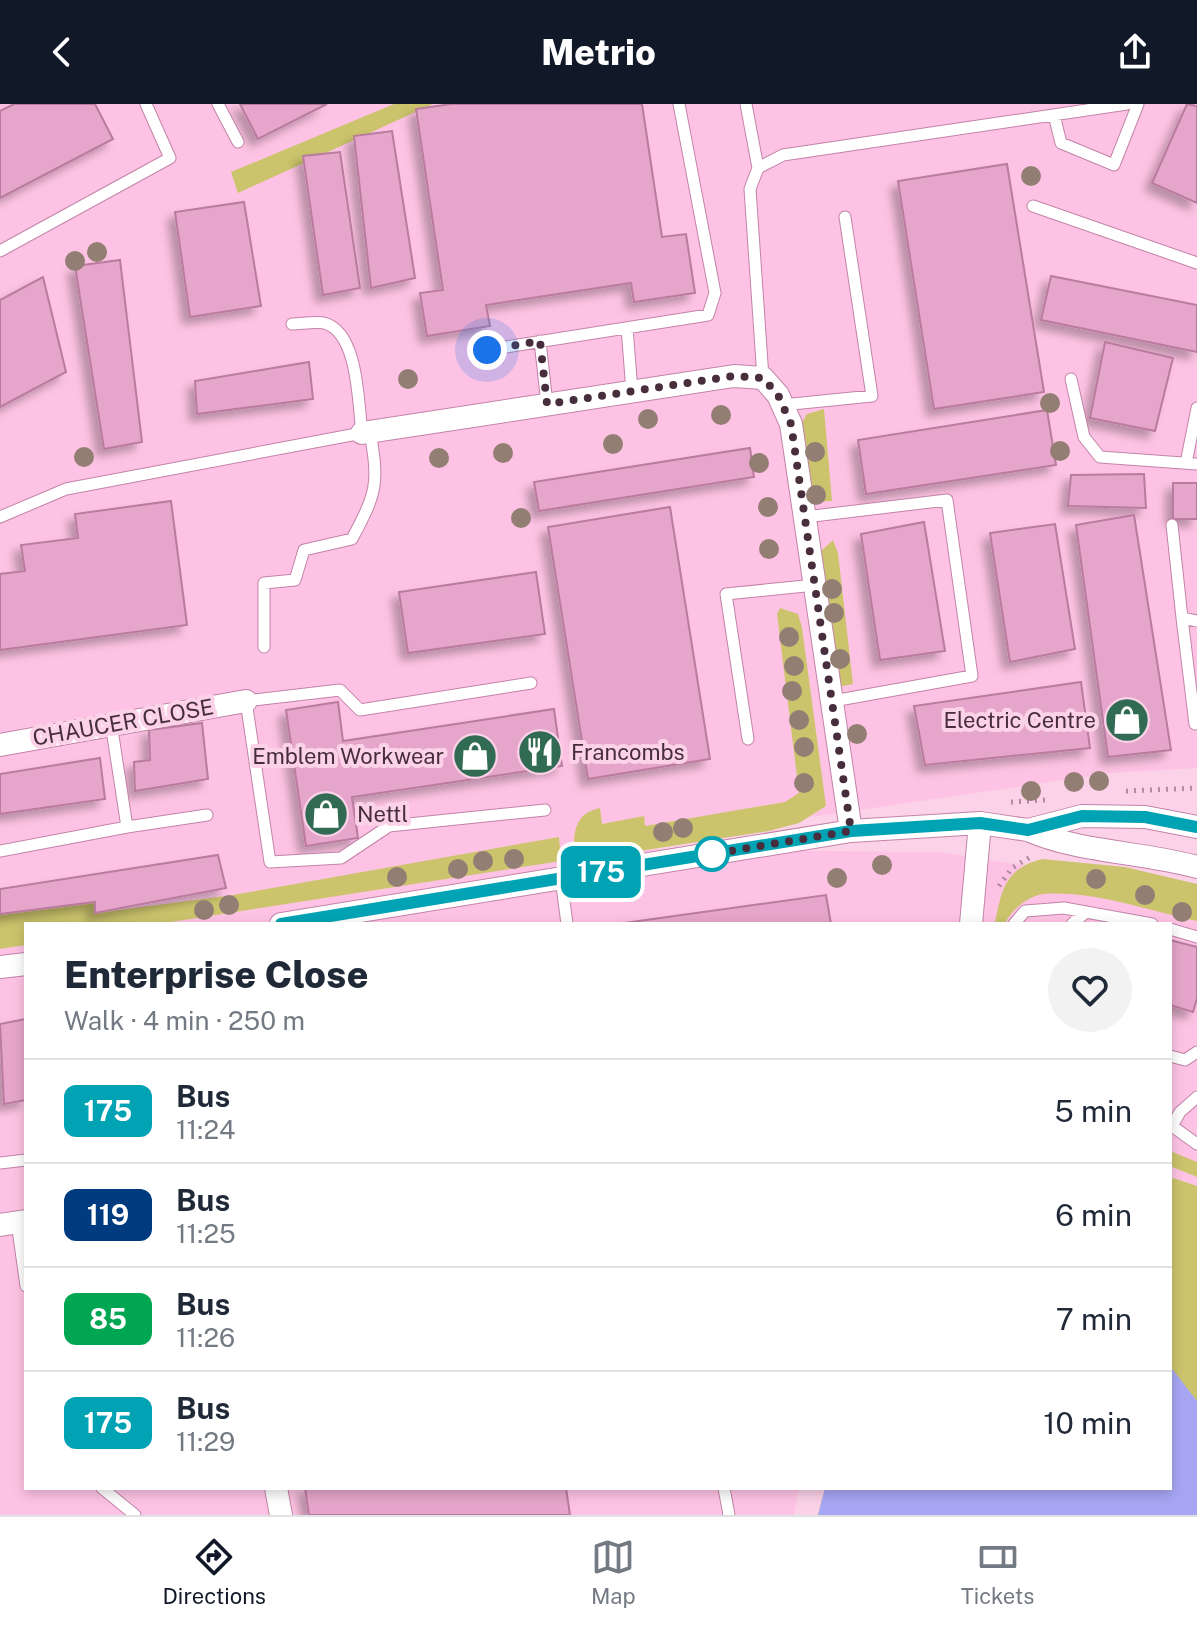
<!DOCTYPE html>
<meta charset="utf-8">
<style>
:root{--surface:#fff;--page:#f2f2f3;--text:#1f2937;--muted:#747a83;--line:#e0e1e3;--accent:#111827}
body{margin:0;font-family:"Public Sans",sans-serif;background:var(--page);color:var(--text);height:100vh;display:flex;flex-direction:column;font-size:30px;white-space:nowrap}
*{box-sizing:border-box;margin:0}
p{font-size:26px;color:var(--muted)}
.icon{flex:none;width:44px;height:44px;fill:none;stroke:currentColor;stroke-width:2;stroke-linecap:round;stroke-linejoin:round}
.map{position:relative;flex:1;overflow:hidden}
.panel{position:absolute;left:24px;top:818px;width:1148px;height:568px;display:flex;flex-direction:column;background:var(--surface);border-radius:0px;box-shadow:0 4px 12px #0003}
.panel>*{flex:none}
.badge{padding:0 16px;border-radius:12px;font-size:28px;line-height:52px}
.you{position:absolute;width:40px;height:40px;margin:-20px;border:6px solid #fff;border-radius:50%;background:#1a73e8;box-shadow:0 0 0 12px #1a73e833}
.map>.badge{position:absolute;translate:-50% -50%;box-shadow:0 0 0 4px #fff}
.round{display:grid;place-items:center;flex:none;width:84px;height:84px;border-radius:42px;background:var(--page)}
.head{display:flex;align-items:center;justify-content:space-between;height:136px;padding:0 40px}
h1{font-size:38px;font-weight:800;line-height:60px}
ul{padding:0;list-style:none}
li{display:flex;align-items:center;gap:24px;height:104px;padding:0 40px;border-top:2px solid var(--line)}
li div{flex:1}
li b{display:block;font-size:30px}
li em{font-style:normal}
li .badge{min-width:88px;font-weight:700;text-align:center}
header{display:flex;justify-content:space-between;align-items:center;height:104px;padding:0 40px;background:var(--accent);color:#fff;font-size:36px;font-weight:800}
.tab-bar{display:flex;justify-content:space-around;align-items:center;height:112px;border-top:2px solid var(--line);background:var(--surface);font-size:22px;color:var(--muted)}
.tab-bar a{display:grid;justify-items:center;gap:4px}
.tab-bar .current{color:var(--accent)}
.map>svg:first-child{display:block}
.built{fill:#fec3e4}
.green{fill:#cbc46c}
.water{fill:#a7a6f4}
.building{fill:#e6a5ca;stroke:#b97b9f;stroke-width:2;filter:url(#shadow)}
.lines{fill:none;stroke-linecap:round;stroke-linejoin:round}
.service-casing{stroke:#c283a8;stroke-width:13}
.minor-casing{stroke:#c283a8;stroke-width:24}
.path{stroke:#ae8b9e;stroke-width:5;stroke-dasharray:2 6;stroke-linecap:butt}
.service{stroke:#fff;stroke-width:11}
.minor{stroke:#fff;stroke-width:22}
.tree{fill:#937e73}
.line-casing{stroke:#fff;stroke-width:18}
.line{stroke:#00a3b4;stroke-width:12}
.walk{stroke:#482e3d;stroke-width:8;stroke-dasharray:0 14.4}
.stop-dot{fill:#fff;stroke:#00a3b4;stroke-width:4}
.labels{text-anchor:middle;stroke-width:8;stroke-linejoin:round;paint-order:stroke}
.poi-label{font-size:22px;fill:#482e3d;stroke:#fbd2e8;text-anchor:end}
.street-label{font-size:22px;fill:#482e3d;stroke:#fbd2e8}
</style>
<header><svg class="icon" aria-label="back" viewBox="0 0 24 24"><path d="M15 5l-7 7 7 7"/></svg>Metrio<svg class="icon" aria-label="share" viewBox="0 0 24 24"><path d="M12 15V3M7 8l5-5 5 5M5 13v7h14v-7"/></svg></header>
<div class="map">
<svg width="1197" height="1411" viewBox="0 0 1197 1411">
<defs>
<filter id="shadow"><feDropShadow dx="-7" dy="7" stdDeviation="4" flood-color="#0004"/></filter>
</defs>
<rect width="100%" height="100%" fill="#fbd2e8"/>
<path class="built" d="M0,0h1197v664l-86,5 -518,76 346,3 258,41v293l-27,-9v-253h-1144v564h773l-5,27h-794z"/>
<path class="green" d="M394,0h39l-195,89 -7,-21z
M824,305l8,92 -25,1 -8,-74 8,-14z
M833,436l5,13 15,131 -15,3 -19,-134z
M780,504l18,6 4,14 24,178 -27,17 -30,8 -194,30c-2,-25 -3,-47 25,-53l2,16 42,-8 1,10 140,-24 14,-9 -22,-179z
M559,733l2,24 -403,63h-132v21l-26,4v-34l95,-13 1,11 137,-18z
M1042,755l83,8 72,17v37c-48,-10 -104,-31 -154,-27 -15,2 -33,17 -38,30h-10c6,-34 11,-56 47,-65z
M1170,1047l27,11v15l-27,-11z
M1170,1073l27,9v329h-379l7,-27h345z"/>
<path class="water" d="M1170,1262l27,35v114h-379l7,-27h345z"/>
<path class="building" d="M14,0h81l18,35 -113,59v-87z
M240,0h87l-69,35z
M451,0h191l20,133 24,-3 9,59 -61,9 -3,-19 -145,22 4,21 -63,10 -7,-43 23,-3 -27,-181z
M1187,0l10,2v97l-45,-20z
M392,27l23,147 -44,10 -17,-152z
M340,48l20,136 -37,7 -20,-139z
M1007,60l37,228 -110,17 -36,-228z
M244,98l17,104 -71,11 -15,-105z
M120,156l22,182 -38,7 -29,-183z
M1051,172l146,29v47l-156,-32z
M43,173l23,95 -66,35v-107z
M1105,238l68,16 -18,73 -65,-13z
M309,258l4,37 -116,15 -2,-33z
M1047,306l9,55 -190,29 -8,-54z
M750,344l4,29 -215,34 -5,-29z
M1144,370l2,34 -78,-2 3,-31z
M1173,379h24v36h-24z
M171,397l16,124 -187,25v-76l25,-3 -4,-26 57,-7 -3,-24z
M670,403l40,252 -122,20 -40,-252z
M1134,411l37,235 -63,7 -32,-232z
M924,418l21,129 -65,9 -19,-126z
M1055,420l20,125 -65,13 -20,-129z
M536,468l9,62 -137,19 -9,-61z
M1081,578l9,66 -165,17 -11,-59z
M338,598l5,39 211,-32 8,57 -210,31 6,41 -52,8 -20,-136z
M202,619l6,56 -73,12 -1,-29 16,-2 -1,-30z
M100,654l5,41 -105,15v-40z
M218,751l8,33 -131,25v-11l-95,12v-25z
M826,791l5,29h-214z
M1170,836l27,7v51l-4,14 -23,-7z
M26,915v81l-22,4 -4,-80z
M305,1384h261l4,27h-261z"/>
<g class="lines">
<g class="service-casing">
<path id="service" d="M218,0l20,38
M746,0l12,64 -8,21 13,189
M1054,11l7,28 53,22 24,-61
M758,64l25,-13 344,-51
M1033,102l164,57
M0,147l170,-93 -24,-54
M627,224l5,63
M540,237l7,63
M487,246l221,-35 7,-22 -36,-189
M1071,275l13,58 16,20 97,7
M782,301l90,-9 -27,-179
M1186,359l11,-55
M0,413l66,-28 296,-56c-4,-28 -3,-101 -38,-110 -9,-2 -23,1 -32,1
M805,413l142,-17 25,176 -139,25
M1172,421l10,93
M264,543v-64l31,-3 9,-30 48,-11c25,-47 27,-55 18,-107
M531,579l-171,27 -20,-20 -94,11 24,161 71,-4 48,-32 156,-16
M1195,620l-13,-106 15,3
M748,635l-22,-145 89,-9
M127,723l80,-12
M0,747l127,-24 -16,-104
M561,774l6,46
M1014,820l11,-13 39,-3 88,16
M1072,820l14,-12
M1170,825l27,8
M1170,952l15,4 12,-8
M1197,993l-17,15 -8,14 25,18
M0,1059l26,-3
M17,1118l9,64
M102,1384l33,27
M724,1384l5,27"/>
</g>
<g class="minor-casing">
<path id="minor" d="M362,329l372,-57 29,2 15,17 13,29 60,407
M0,641l246,-44
M1028,726c49,22 114,22 169,37
M281,820l570,-93 129,-8 48,7 54,-14 63,1 52,10
M971,820l9,-101
M0,863l26,-3
M0,1121l26,-4
M276,1384l5,27"/>
</g>
<path class="path" d="M1126,687l71,-3
M1011,698l34,-2
M999,782l13,-18 20,-12"/>
<use href="#service" class="service"/>
<use href="#minor" class="minor"/>
</g>
<g class="tree">
<circle cx="1031" cy="72" r="10"/>
<circle cx="97" cy="148" r="10"/>
<circle cx="75" cy="157" r="10"/>
<circle cx="408" cy="275" r="10"/>
<circle cx="1050" cy="299" r="10"/>
<circle cx="721" cy="311" r="10"/>
<circle cx="648" cy="315" r="10"/>
<circle cx="613" cy="340" r="10"/>
<circle cx="1060" cy="347" r="10"/>
<circle cx="815" cy="348" r="10"/>
<circle cx="503" cy="349" r="10"/>
<circle cx="84" cy="353" r="10"/>
<circle cx="439" cy="354" r="10"/>
<circle cx="759" cy="359" r="10"/>
<circle cx="816" cy="391" r="10"/>
<circle cx="768" cy="403" r="10"/>
<circle cx="521" cy="414" r="10"/>
<circle cx="769" cy="445" r="10"/>
<circle cx="832" cy="485" r="10"/>
<circle cx="834" cy="509" r="10"/>
<circle cx="789" cy="533" r="10"/>
<circle cx="840" cy="555" r="10"/>
<circle cx="794" cy="562" r="10"/>
<circle cx="792" cy="587" r="10"/>
<circle cx="799" cy="616" r="10"/>
<circle cx="857" cy="630" r="10"/>
<circle cx="804" cy="643" r="10"/>
<circle cx="1099" cy="677" r="10"/>
<circle cx="1074" cy="678" r="10"/>
<circle cx="804" cy="679" r="10"/>
<circle cx="1031" cy="687" r="10"/>
<circle cx="683" cy="724" r="10"/>
<circle cx="663" cy="728" r="10"/>
<circle cx="585" cy="748" r="10"/>
<circle cx="514" cy="755" r="10"/>
<circle cx="483" cy="757" r="10"/>
<circle cx="882" cy="761" r="10"/>
<circle cx="458" cy="765" r="10"/>
<circle cx="397" cy="773" r="10"/>
<circle cx="837" cy="774" r="10"/>
<circle cx="1096" cy="775" r="10"/>
<circle cx="1145" cy="791" r="10"/>
<circle cx="229" cy="801" r="10"/>
<circle cx="204" cy="806" r="10"/>
<circle cx="1182" cy="808" r="10"/>
</g>
<g class="lines">
<g class="line-casing">
<path id="line" d="M281,820l570,-93 129,-8 48,7 54,-14 63,1 52,10"/>
</g>
<use href="#line" class="line"/>
<path class="walk" d="M487,246l53,-9 7,63 187,-28 29,2 15,17 13,29 60,407 -139,23"/>
</g>
<defs>
<g id="shop-disc" transform="scale(2.3)"><circle r="9.5" fill="#326b54" stroke="#fbd2e8"/><path d="M-5-2.5h2.3a2.7 3.5 0 0 1 5.4 0H5L5.5 6h-11ZM-1.5-2.5h3a1.5 2.3 0 0 0-3 0Z" fill="#fff"/></g>
<g id="restaurant-disc" transform="scale(2.3)"><circle r="9.5" fill="#326b54" stroke="#fbd2e8"/><path d="M-5-6h1v4h1v-4h1v4h1v-4h1v5L-1.5 .5V6h-2V.5L-5-1ZM5-6V6H3V1.5H1.5Q1.5-4 5-6Z" fill="#fff"/></g>
</defs>
<g fill-rule="evenodd">
<use href="#shop-disc" x="1127" y="616"/>
<use href="#restaurant-disc" x="540" y="648"/>
<use href="#shop-disc" x="475" y="652"/>
<use href="#shop-disc" x="326" y="710"/>
</g>
<circle class="stop-dot" cx="712" cy="750" r="16"/>
<g class="labels">
<g class="poi-label">
<text x="1096" y="624">Electric Centre</text>
<text x="571" y="656" text-anchor="start">Francombs</text>
<text x="444" y="660">Emblem Workwear</text>
<text x="357" y="718" text-anchor="start">Nettl</text>
</g>
<g class="street-label">
<text transform="translate(123 618) rotate(-10)" y="8">CHAUCER CLOSE</text>
</g>
</g>
</svg>
<div class="you" style="left:487px;top:246px"></div>
<b class="badge" style="left:601px;top:768px;background:#00a3b4;color:#fff">175</b>
<section class="panel">
<div class="head"><div><h1>Enterprise Close</h1><p>Walk · 4 min · 250 m</p></div><a class="round"><svg class="icon" aria-label="heart" viewBox="0 0 24 24"><path d="M12 20l-8-8c-3-5 5-10 8-4 3-6 11-1 8 4z"/></svg></a></div>
<ul>
<li><span class="badge" style="background:#00a3b4;color:#fff">175</span><div><b>Bus</b><p>11:24</p></div><em>5 min</em></li>
<li><span class="badge" style="background:#003b80;color:#fff">119</span><div><b>Bus</b><p>11:25</p></div><em>6 min</em></li>
<li><span class="badge" style="background:#00a651;color:#fff">85</span><div><b>Bus</b><p>11:26</p></div><em>7 min</em></li>
<li><span class="badge" style="background:#00a3b4;color:#fff">175</span><div><b>Bus</b><p>11:29</p></div><em>10 min</em></li>
</ul>
</section>
</div>
<nav class="tab-bar">
<a class="current"><svg class="icon" aria-label="directions" viewBox="0 0 24 24"><path d="M12 3l9 9-9 9-9-9zM9 14v-3h6M13 9l2 2-2 2"/></svg>Directions</a>
<a><svg class="icon" aria-label="map" viewBox="0 0 24 24"><path d="M3 6l6-2 6 2 6-2v14l-6 2-6-2-6 2zM9 4v14M15 6v14"/></svg>Map</a>
<a><svg class="icon" aria-label="tickets" viewBox="0 0 24 24"><path d="M3 7h18v10H3zM15 7v10"/></svg>Tickets</a>
</nav>
